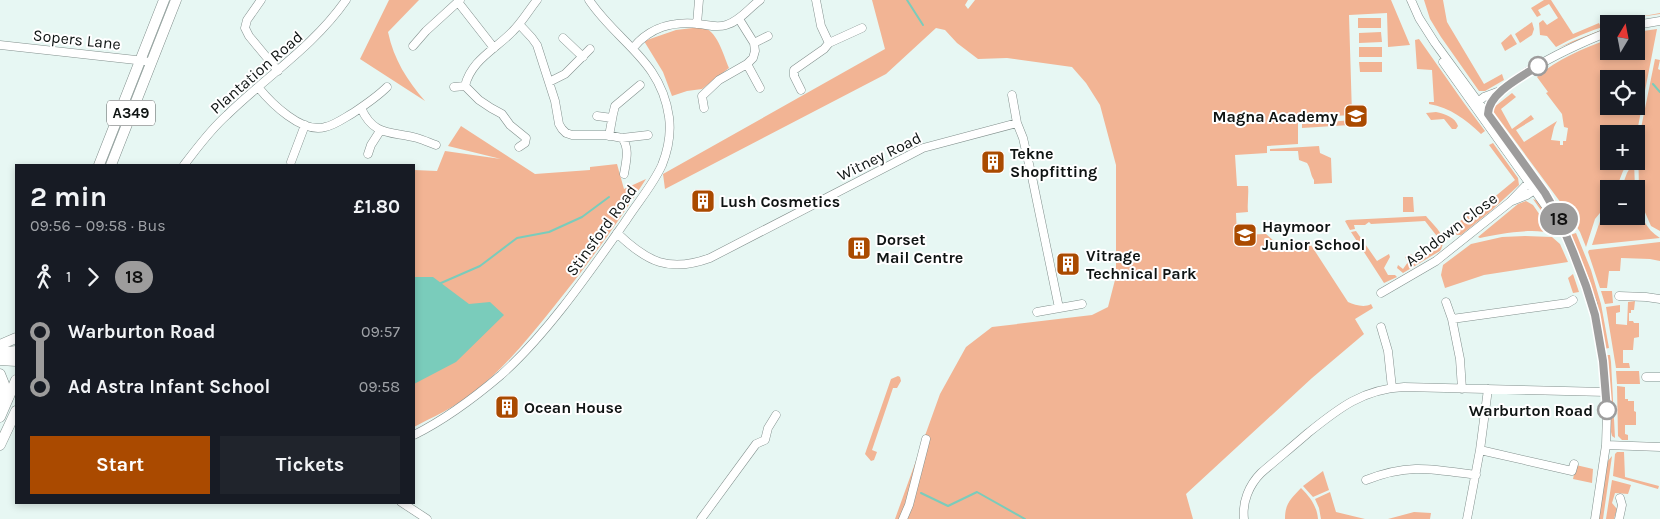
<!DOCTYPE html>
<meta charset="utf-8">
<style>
:root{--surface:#171b24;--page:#20242c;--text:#f1f3f6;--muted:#9ea1a6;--accent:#aa4a00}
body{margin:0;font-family:Karla,sans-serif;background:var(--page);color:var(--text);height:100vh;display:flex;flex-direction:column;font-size:19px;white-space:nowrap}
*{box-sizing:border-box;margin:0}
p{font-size:16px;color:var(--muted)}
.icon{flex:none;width:28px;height:28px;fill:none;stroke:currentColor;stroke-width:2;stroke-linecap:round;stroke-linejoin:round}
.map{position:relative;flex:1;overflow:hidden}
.details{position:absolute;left:15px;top:164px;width:400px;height:340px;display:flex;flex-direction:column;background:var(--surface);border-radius:0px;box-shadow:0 2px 8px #0003}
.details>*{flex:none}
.badge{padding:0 10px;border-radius:16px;font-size:18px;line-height:32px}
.needle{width:32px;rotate:10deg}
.controls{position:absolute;left:1600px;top:15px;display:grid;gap:10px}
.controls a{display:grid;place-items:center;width:45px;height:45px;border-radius:0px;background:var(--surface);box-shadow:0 2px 8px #0003;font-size:25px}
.map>.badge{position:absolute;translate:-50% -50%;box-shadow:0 0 0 2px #fff}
.legs{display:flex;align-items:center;gap:8px;height:55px;padding:0 15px;font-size:16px}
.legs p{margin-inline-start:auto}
.headline{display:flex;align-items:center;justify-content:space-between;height:85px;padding:0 15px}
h1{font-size:28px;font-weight:700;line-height:38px}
.action{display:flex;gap:10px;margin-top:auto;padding:10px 15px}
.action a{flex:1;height:58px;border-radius:0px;background:var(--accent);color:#fff;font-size:20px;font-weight:700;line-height:58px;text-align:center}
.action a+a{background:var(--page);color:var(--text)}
ul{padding:0 15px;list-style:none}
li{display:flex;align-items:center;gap:18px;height:55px;font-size:19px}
li i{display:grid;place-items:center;width:8px;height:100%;margin:0 6px;background:currentColor}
li i::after{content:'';width:12px;height:12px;margin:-6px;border:4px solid;border-radius:50%;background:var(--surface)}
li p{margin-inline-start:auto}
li:first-child i{background:linear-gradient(#0000 50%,currentColor 0)}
li:last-child i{background:linear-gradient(currentColor 50%,#0000 0)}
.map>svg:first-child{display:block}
.green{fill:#f2b494;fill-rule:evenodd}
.water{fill:#7accbb}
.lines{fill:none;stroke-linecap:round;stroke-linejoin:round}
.stream{stroke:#7accbb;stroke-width:2}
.minor-casing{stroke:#82908d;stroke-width:9}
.major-casing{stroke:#82908d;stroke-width:11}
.minor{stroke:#fff;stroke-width:8}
.major{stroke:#fff;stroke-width:10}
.line-1-casing{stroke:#fff;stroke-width:11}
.line-1{stroke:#9d9c9c;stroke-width:8}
.stop-1-dot{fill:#fff;stroke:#9d9c9c;stroke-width:2.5}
.labels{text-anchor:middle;stroke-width:4;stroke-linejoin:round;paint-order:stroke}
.shield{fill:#fff;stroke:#575a5a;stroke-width:1}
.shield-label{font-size:15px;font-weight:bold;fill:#0f1413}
.street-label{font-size:16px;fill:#0f1413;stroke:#fff}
.poi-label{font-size:16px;font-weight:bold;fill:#0f1413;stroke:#fff;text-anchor:start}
.stop-label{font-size:16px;font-weight:bold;fill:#0f1413;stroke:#fff;text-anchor:end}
</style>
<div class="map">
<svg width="1660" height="519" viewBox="0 0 1660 519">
<rect width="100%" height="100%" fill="#e7f7f3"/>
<path class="green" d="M389,0h30l-31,32c6,28 19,48 37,69l-65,-42z
M872,0h96l-3,5 3,4 7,-9h416l19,45 -22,2 -1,-34 -38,2 3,100 -54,3v26l-31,2v7l-32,2 2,31h11c1,9 -1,17 0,26l-12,1 1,22 29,-1 9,8 20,-1 1,2 13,-1 39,60c7,3 16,6 23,2l2,4 -18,11 9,15 -52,44 -126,116 7,25h-298l45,-125 26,-47 26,-20 100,-12 16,-8 8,-31v-111l-16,-60 -14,-22 -14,-16 -65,-9 -29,1 -21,-16 -12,-13 -9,-2 -50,46 -221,115 -2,-15 222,-125z
M1424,0h19l4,22 37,62 18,-10 2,6 -19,11h-6l-38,-54 -11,-18z
M1544,0h7l22,34 26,-11 1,2 16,-5 1,1 43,-8v1c-37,5 -71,15 -104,33l-9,-11 -7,-1 -1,-12 4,-3 4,5 11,-7 -9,-14 -11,6 3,5 -4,2 -6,-9z
M1358,18h23v10h-23z
M1532,22l2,7 -2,6 -12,8 -5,-9z
M701,27c16,2 22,27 28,41l-27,21 -15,2 -15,5 -9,-24 -19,-31 32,-11z
M1609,27v2l-51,19 15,-7z
M1657,29l-21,108v-3h-27v27h21l-7,10 -7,18h-7v13l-14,17 -9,28 -6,-15 -16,-25 -71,-96v-3l19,-15 4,4 -15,12 11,20 19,-14 3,4 -18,11 8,12 33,-21 -3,6 -3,13 9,1v4h3v-4h3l2,-13 -4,-1 -2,-13 -16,-21 2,-1 -11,-15c20,-18 47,-29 72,-38v12h27v-19zM1609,79h27v27h-27z
M1381,32l1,10 -23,1v-10z
M1511,34l6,10 -12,7 -4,-8z
M1419,39l45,64 21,28 -4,3c-16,-15 -30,-26 -52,-30v-2h5l-2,-32 -15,-1 -2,-29z
M1359,47h23v10h-23z
M1655,59l5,1 -2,9 2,1v161l-9,-5 -7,-16 -5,-20 -1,-47z
M1359,62h23v10h-22z
M1436,112c9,2 19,5 22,14l-2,3h-4l-8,-10 -13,1 -5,-7z
M1493,117h1l67,91 13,21 -5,2z
M1366,119v5l-64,4v-4z
M461,126l74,48 55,-4v-3l27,-3 7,25 22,-10c-29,45 -60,88 -94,130 -25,31 -50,62 -82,86 -17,13 -37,22 -56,32v-257l23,1 8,-20 56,8 -53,-13z
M1493,143l25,35 1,7 -27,25 -31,25h-4l-4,-3 1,-7 32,-21 29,-24 -26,-35z
M1319,146l1,7 11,5 1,25 -18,1v-4c-4,-6 -3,-11 -7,-17l-8,-3 -1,-9h-28v-2z
M1634,161l1,28h-14l6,-16z
M1403,197h10l1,15h-11z
M1636,198c4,16 9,31 24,40l-68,7 8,-24 9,-12v7h27z
M1533,199c14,5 21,24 28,36l-2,1z
M1526,201l7,4 20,29c-19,-7 -54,0 -73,4l-2,-1 40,-33z
M1426,216c9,11 23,21 14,35l-37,22 -6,-5 1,-3 5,4 5,-7 -3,-5 6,-3 5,7h4l16,-12 2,-9 -2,-5 -11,-14 -54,3 -2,-2 -4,3h-11l1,4 -5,1 -5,-9 2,-1z
M1356,231l21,30 12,-7 1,3 -6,11 4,7h7l2,2 -13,6 -33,-51z
M1576,233l15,37 10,34 8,44 -5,1 -7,-43 -8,-27 -19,-44z
M1525,236l27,1 8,7 8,18 -84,13 -39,13 -4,-13 2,-10 28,-21 31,-7z
M1660,242v19l-10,-2 -29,-1 -1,13h-11l-2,17h-7l-12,-36 1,-2z
M1573,274l6,18 -6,1 -5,-15z
M1601,291h11l1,12 -8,1z
M1635,301l-1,9h-3v3h-2v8h4l1,2h5v14l-5,1 -1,12h-10v13h6l1,5h-14l-10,-61 14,-2v7l-4,1v11l11,1 1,-23z
M1605,355h5l1,7 4,76 -3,-2 -2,-8z
M1616,371h23l1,13h-23z
M898,376l2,1 1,4 -4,7h-4l-21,62 5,2 -3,8 -3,1 -6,-7 26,-75z
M1617,386l8,1v12h3v2h6v10l2,1v13h-11v9l3,1v5h-6l-4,-4z
M1617,452h7l1,25 34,9 -1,3 -45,-13 2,-22z
M1612,456l-9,63h-5l9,-57z
M1576,465l17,4 -1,14 -19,-4z
M1323,471l6,19 -16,7 -10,-11z
M1612,480l19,5 -3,9 -13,-1 -3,10 5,6 -3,10h-8z
M1301,488c9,9 16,18 17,31h-33c0,-16 6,-20 16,-31z
M1330,492l6,20 29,7h-44l-2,-11 -4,-9z
M1414,512l17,1 -1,6h-42z"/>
<path class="water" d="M414,277h19l36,27 21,-2 14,13 -48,47 -42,22z"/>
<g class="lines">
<path class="stream" d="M907,0l16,25
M1653,84l7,8
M441,283l39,-17 37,-28 32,-6 33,-15 27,-20
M921,493l27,13 29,-14 48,27"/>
<g class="minor-casing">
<path id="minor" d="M261,0l-14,20 -2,8 4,8 29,35
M1411,0l8,18 16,25 110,150 21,42 27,69 10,57 4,51 -1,33 -11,74
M458,2l36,46
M519,24l13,14 5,7 18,56 4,23 3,5 4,4 6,2h35l15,3 26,-3
M697,24l2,-24
M1636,25l24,-4
M563,38l20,19
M754,43l14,-7
M829,43l33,-15
M0,45l145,16
M413,46l13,-15 34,-31
M633,48c17,-21 39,-27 66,-24 9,1 18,4 27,1 14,-4 23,-17 34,-25
M1443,62l109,153
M747,64l13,24
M549,82l16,-8 25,-25
M258,87c13,16 44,47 67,40 10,-2 19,-9 28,-14 12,-8 24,-16 34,-26
M454,87l11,-1
M801,90l-7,-14v-6l30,-21 5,-6 -8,-17 -5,-26
M1012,95l5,28
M1479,101l5,-4 16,-6
M361,108c13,29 30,23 56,30 7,2 13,5 19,7
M704,108l-2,-12 17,-16 28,-16 6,-6 2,-7 -1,-8 -15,-24
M1488,114c-1,-30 95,-73 121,-82
M597,116l15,2
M609,136l4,-22 2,-8 25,-21
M622,138c8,10 4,24 2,36
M519,147l6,-4 1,-5 -16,-13 -8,-11 -11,-6 -12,-8 -14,-14c6,-26 31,-37 48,-55 9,-9 16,-21 24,-31
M368,154l3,-9 9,-14
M291,162l14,-37
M184,165c14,-18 26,-35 43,-50 40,-39 87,-69 119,-115
M1512,201l15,-6 10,-7
M617,233c30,29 52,40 93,25l213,-110 94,-25 6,15 9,39 27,131
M1381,293l55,-32 74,-59 22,-23
M1619,296l27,1 14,2
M1446,302l6,17
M1037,312l45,-8
M1381,327l7,24 4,37
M1646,377h14
M1462,389l-2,-30 -8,-40 116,-16 5,-3
M414,435c32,-16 60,-37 87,-60 46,-41 88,-102 124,-153 12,-19 28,-37 37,-57 6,-15 9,-33 7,-48 -8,-57 -51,-74 -80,-117
M1606,445l54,2
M1480,450l92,21 2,-7
M1366,480c43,-17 66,-11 110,-5
M401,502l26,17
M701,519l55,-75 9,-4 3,-12 8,-13
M903,519l6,-14 17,-66
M1244,519c-2,-17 5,-34 17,-46 15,-13 31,-26 47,-40 31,-25 55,-44 96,-46l202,5
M1467,519l13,-69 8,-61
M1619,519l3,-14 -2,-7"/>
</g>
<g class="major-casing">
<path id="major" d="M99,165l65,-165
M111,165l65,-165
M0,345l16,-7
M0,353l16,-2
M0,360l16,1
M0,374l4,10 -4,22
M0,417l16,-37
M0,445l16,-34"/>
</g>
<use href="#minor" class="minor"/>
<use href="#major" class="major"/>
</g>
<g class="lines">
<g class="line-1-casing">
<path id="line-1" d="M1538,66c-15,10 -50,27 -50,48l57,79 13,23 15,36 13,34 9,29 8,46 4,49"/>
</g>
<use href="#line-1" class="line-1"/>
</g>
<defs>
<g id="school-square" transform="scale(1.25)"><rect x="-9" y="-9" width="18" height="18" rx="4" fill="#aa4a00" stroke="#fff"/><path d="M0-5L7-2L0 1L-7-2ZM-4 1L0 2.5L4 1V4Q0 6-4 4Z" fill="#fff"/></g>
<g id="building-square" transform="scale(1.25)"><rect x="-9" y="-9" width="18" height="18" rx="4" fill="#aa4a00" stroke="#fff"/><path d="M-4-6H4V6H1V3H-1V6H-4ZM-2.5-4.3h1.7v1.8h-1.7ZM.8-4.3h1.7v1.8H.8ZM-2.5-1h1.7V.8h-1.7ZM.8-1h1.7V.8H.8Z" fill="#fff"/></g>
</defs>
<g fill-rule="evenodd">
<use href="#school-square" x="1356" y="116"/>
<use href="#building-square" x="993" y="162"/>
<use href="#building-square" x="703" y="201"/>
<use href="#school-square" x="1245" y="235"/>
<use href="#building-square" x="859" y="248"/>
<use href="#building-square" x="1068" y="264"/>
<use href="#building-square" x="507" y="407"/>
</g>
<g class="stop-1-dot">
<circle cx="1538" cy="66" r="9"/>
<circle cx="1607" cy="410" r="9"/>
</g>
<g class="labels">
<rect class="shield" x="107" y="100.5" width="48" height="25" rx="4"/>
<g class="shield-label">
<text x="131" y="118">A349</text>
</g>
<g class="street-label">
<text transform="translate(77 39) rotate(6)" y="6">Sopers Lane</text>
<text transform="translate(256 72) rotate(-41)" y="6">Plantation Road</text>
<text transform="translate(879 156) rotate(-26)" y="6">Witney Road</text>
<text transform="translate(1451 229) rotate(-37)" y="6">Ashdown Close</text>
<text transform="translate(601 230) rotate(-54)" y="6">Stinsford Road</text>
</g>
<g class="poi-label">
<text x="1338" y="122" text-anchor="end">Magna Academy</text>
<text x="1010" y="159">Tekne<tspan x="1010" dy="18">Shopfitting</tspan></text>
<text x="720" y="207">Lush Cosmetics</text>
<text x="1262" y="232">Haymoor<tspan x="1262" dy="18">Junior School</tspan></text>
<text x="876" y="245">Dorset<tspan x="876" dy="18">Mail Centre</tspan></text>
<text x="1086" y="261">Vitrage<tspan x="1086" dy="18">Technical Park</tspan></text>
<text x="524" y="413">Ocean House</text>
</g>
<g class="stop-label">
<text x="1593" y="416">Warburton Road</text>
</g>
</g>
</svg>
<div class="controls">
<a><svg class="needle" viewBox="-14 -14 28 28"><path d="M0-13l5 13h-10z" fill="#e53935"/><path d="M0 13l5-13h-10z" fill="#9ea1a6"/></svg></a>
<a><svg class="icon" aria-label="locate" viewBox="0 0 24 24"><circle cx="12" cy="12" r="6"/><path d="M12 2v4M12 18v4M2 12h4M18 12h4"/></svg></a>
<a>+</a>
<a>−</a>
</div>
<b class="badge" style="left:1559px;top:219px;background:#9d9c9c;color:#111">18</b>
<section class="details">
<div class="headline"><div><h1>2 min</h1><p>09:56 – 09:58 · Bus</p></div><b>£1.80</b></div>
<div class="legs"><svg class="icon" aria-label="walk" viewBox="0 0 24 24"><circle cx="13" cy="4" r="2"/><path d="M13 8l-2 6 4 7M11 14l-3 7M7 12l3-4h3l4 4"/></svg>1<svg class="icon" aria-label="forward" viewBox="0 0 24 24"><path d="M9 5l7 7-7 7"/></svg><b class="badge" style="background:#9d9c9c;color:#111">18</b></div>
<ul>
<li><i style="color:#9d9c9c"></i><b>Warburton Road</b><p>09:57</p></li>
<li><i style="color:#9d9c9c"></i><b>Ad Astra Infant School</b><p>09:58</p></li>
</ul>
<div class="action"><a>Start</a><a>Tickets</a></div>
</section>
</div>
